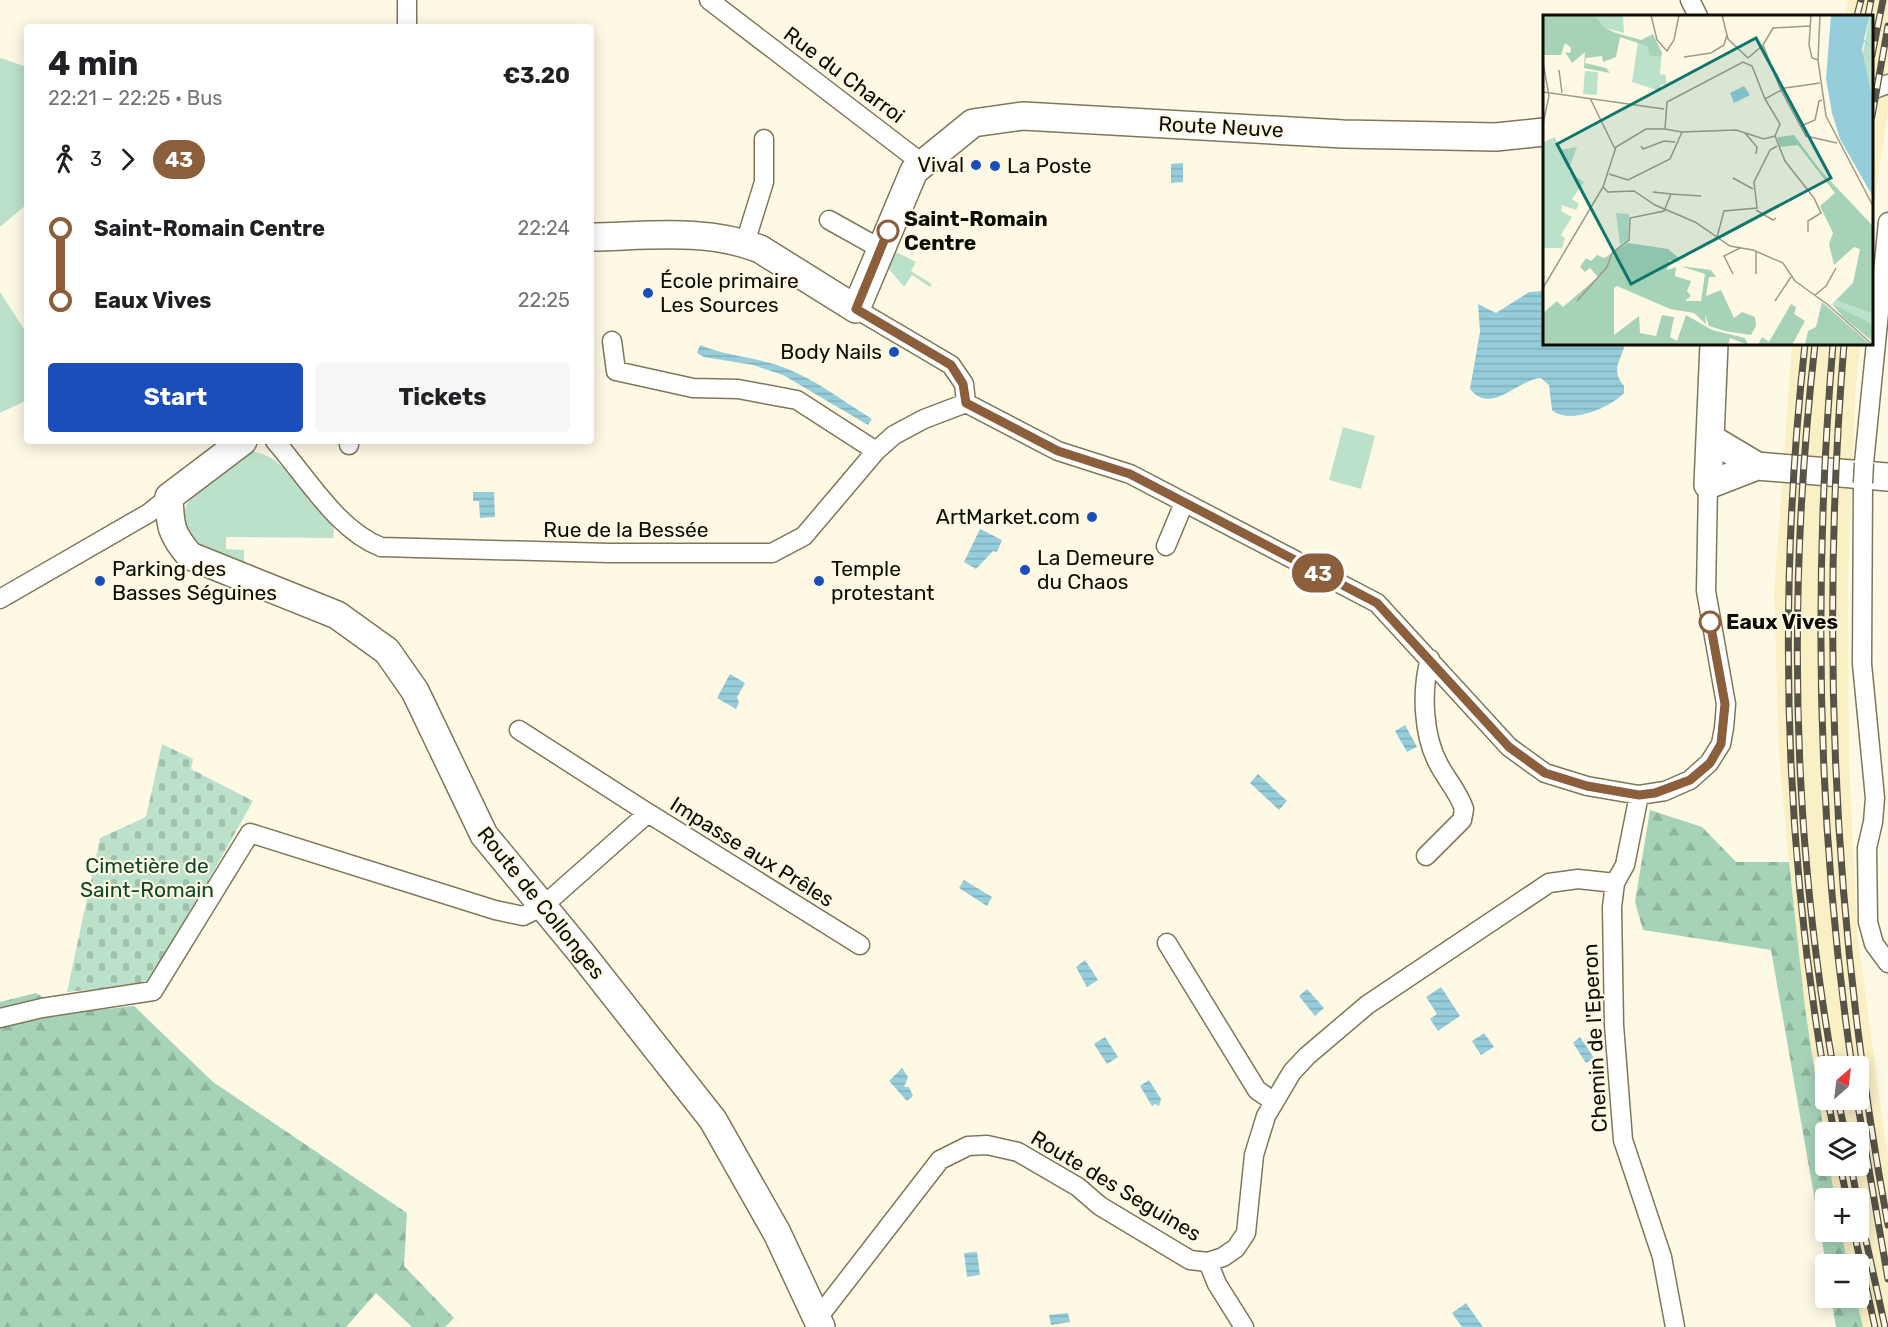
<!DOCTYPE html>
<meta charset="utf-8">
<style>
:root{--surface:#fff;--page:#f6f6f6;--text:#202124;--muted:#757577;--accent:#1c4ebb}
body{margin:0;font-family:Rubik,sans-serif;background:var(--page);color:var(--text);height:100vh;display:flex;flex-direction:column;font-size:22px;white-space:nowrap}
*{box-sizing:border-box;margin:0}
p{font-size:20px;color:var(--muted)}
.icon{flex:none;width:33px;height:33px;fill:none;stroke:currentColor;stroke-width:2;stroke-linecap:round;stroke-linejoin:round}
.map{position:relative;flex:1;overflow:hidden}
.drawer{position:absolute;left:24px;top:24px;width:570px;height:420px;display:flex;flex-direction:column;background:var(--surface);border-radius:6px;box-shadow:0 3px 15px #0003}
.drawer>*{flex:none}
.badge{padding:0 12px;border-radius:20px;font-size:21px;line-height:39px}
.needle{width:39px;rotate:28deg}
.controls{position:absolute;left:1815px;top:1056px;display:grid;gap:12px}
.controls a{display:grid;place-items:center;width:54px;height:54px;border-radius:6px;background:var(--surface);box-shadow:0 3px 15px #0003;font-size:30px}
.map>.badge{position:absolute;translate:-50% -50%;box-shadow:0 0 0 3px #fff}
.legs{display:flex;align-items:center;gap:9px;height:66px;padding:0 24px;font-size:20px}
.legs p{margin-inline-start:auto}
.overview{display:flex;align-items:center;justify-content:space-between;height:102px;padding:0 24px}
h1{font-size:33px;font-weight:700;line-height:45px}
.cta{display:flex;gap:12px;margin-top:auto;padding:12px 24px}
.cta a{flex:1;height:69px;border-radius:6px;background:var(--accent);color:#fff;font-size:24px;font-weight:700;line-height:69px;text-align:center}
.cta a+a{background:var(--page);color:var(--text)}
ul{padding:0 24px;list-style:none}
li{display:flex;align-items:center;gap:21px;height:72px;font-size:22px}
li i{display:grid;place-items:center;width:9px;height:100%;margin:0 8px;background:currentColor}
li i::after{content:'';width:15px;height:15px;margin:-8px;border:4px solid;border-radius:50%;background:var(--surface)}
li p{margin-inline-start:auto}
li:first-child i{background:linear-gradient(#0000 50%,currentColor 0)}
li:last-child i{background:linear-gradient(currentColor 50%,#0000 0)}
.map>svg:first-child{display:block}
.built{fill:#faf0c6;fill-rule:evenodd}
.green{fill:#bbe1ca}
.forest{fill:url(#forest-firs)}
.cemetery{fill:url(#cemetery-stones)}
.water{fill:url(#water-rules)}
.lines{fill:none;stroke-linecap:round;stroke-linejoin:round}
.street-casing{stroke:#7f7759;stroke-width:21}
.secondary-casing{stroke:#7f7759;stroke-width:30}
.street{stroke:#fff;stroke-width:18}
.secondary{stroke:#fff;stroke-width:27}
.rail-casing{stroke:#575347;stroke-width:7}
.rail{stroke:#fef9e5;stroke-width:4.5;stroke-dasharray:14;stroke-linecap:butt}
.street-bridge-casing{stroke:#7f7759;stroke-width:21;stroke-linecap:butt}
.street-bridge{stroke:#fff;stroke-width:18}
.line-1-casing{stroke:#fff;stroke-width:14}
.line-1{stroke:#8b5e3c;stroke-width:9}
.poi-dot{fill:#1c4ebb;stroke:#fef9e5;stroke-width:2}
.stop-1-dot{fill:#fff;stroke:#8b5e3c;stroke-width:3}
.labels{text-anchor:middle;stroke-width:4.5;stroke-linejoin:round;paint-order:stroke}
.street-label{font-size:21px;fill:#0f0c03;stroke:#fef9e5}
.poi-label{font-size:21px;fill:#0f0c03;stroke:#fef9e5;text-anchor:start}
.stop-label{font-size:21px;font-weight:bold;fill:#0f0c03;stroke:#fef9e5;text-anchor:start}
.park-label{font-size:21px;fill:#0e452b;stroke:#fef9e5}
.inset-road{fill:none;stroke:#9e9a8b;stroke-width:1.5}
.view{fill:#0f766e;fill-opacity:0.15;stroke:#0f766e;stroke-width:3}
.inset-edge{fill:none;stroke:#0f0c03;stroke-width:3}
</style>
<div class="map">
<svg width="1888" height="1327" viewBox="0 0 1888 1327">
<defs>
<pattern id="forest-firs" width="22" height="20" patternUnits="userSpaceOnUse" patternTransform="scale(1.5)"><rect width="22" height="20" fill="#a6d3b8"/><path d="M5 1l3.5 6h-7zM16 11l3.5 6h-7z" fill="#8eb49d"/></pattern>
<pattern id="cemetery-stones" width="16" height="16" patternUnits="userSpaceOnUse" patternTransform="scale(1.5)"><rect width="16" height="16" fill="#bbe1ca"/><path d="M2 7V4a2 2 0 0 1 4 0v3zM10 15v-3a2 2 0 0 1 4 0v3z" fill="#a0c0ac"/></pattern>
<pattern id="water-rules" width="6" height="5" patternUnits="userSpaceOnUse" patternTransform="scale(1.5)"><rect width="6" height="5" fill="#96cddb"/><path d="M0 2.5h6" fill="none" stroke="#80afba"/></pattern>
</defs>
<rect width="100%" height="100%" fill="#fef9e5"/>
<path class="built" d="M1848,0h40v109l-16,113v-206h-27z
M1792,344h68l-5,53 -7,183 1,179 8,172 31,229v167h-25l-7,-29h2v-34h-10l-7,-32h17v-34h-23l-6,-32h29v-34h-32l-1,8 -20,-132 -16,-146 -10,-106 -5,-163zM1826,1066h32v34h-32z"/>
<path class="green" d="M0,58l27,9v137l-27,23z
M894,251l22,11 -5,9 21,13 -2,3 -18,-12 -8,12 -16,-19z
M0,292l27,42v66l-27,13z
M1343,427l32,9 -14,53 -32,-9z
M252,452c30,0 64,53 82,76l-1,10 -107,-1v12l18,1v14c-12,-4 -35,-7 -44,-15 -33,-32 -12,-53 17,-75 11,-9 21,-18 35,-22z"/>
<path class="forest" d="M1650,810l52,17 34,35h53l16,146 20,132 1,26h3l6,32h-9v34h15l7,32h-22l-55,-314 -128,-20 -8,-28z
M36,993l32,20 66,-7 79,76 194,131 -3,53 50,52 -9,9h-33l-36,-34 -30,34h-346v-325z
M1831,1298h25l7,29h-27z"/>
<path class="cemetery" d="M162,744l31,15 -2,10 62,32 -103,183 -83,8 33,-154 46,-21z"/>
<path class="water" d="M1183,163v19l-12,1v-19z
M1544,291l-2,16 2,3v34h81c-4,17 -15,25 -1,42v7c-14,15 -55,32 -72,17l-3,-25 -8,-7c-23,1 -50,38 -71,11l10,-57 -2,-28 18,9 33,-21z
M700,345c26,11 54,12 80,21 32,11 63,35 92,53l-4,6 -85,-50 -30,-10 -49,-8 -7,-4z
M473,492h21l1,25 -15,1 -1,-17h-6z
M980,529l22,11 -5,12 -4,-1 -17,18 -12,-7z
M730,674l15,9 -8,14 2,6 -3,6 -19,-11z
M1405,725l12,22 -10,5 -12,-21z
M1258,774l29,27 -8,9 -29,-27z
M964,880l28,17 -5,9 -28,-18z
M1085,960l13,20 -11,7 -11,-20z
M1441,987l19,29 -22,15 -8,-12 7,-5 -11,-17z
M1307,989l17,19 -9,8 -16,-20z
M1484,1033l10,14 -13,8 -9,-14z
M1105,1037l13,20 -11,7 -13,-20z
M1580,1037l14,21 -8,5 -13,-20z
M902,1068l6,9 -4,10h5l4,9 -6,5 -18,-20z
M1149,1080l12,19 -2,7 -4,-2 -3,2 -12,-20z
M977,1252l3,23 -13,2 -3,-24z
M1466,1303l17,24h-21l-10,-14z
M1068,1313l2,9 -19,3 -2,-10z"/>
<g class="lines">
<g class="street-casing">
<path id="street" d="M407,0v27
M709,0l214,164
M1690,0l8,16
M1872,90l16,-6
M829,220l52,29
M745,243l19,-61v-43
M856,309l95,56 13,19 2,19
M612,341l4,30 77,17 45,1 59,11 79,51
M966,403l92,48 72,23 247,129 132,144 36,26 42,13 52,9 26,-4 25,-11 19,-17 12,-19 3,-16 2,-24 -20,-113 2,-106
M275,441c31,35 62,89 106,106l228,6h163l32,-17 72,-85 18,-16 30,-16 42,-16
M349,441v4
M1864,463l24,-241
M1863,483l-1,181 13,134 -2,24 -6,26 1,74 6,22 14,19
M1166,546l18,-43
M0,599l149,-86 20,-16
M519,730l129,83
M1639,795l-14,70 -10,18 -3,24 2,118 9,115 39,117 13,70
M1426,856l36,-36 2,-11c-5,-16 -17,-29 -25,-44 -16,-29 -18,-74 -9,-106
M1167,943l90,147 16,11
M0,1018l42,-10 111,-17 97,-158 245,77 28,6 20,-10 105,-93 212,132
M1208,1262l9,22 27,43
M817,1319l123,-159 28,-14 19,-1 31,7 60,35 22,19 90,54 18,2 15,-5 13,-9 10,-15 8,-78 12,-39 26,-44 15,-16 60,-51 182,-122 29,-4 37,4"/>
</g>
<g class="secondary-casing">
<path id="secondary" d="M591,237c56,-1 116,-9 169,12l96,60 58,-138 59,-48 50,-7 320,18 153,3 48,-5
M1714,344l-6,141 49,-19
M1710,438l47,28 131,11
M243,441l-74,56c1,29 2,37 21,59l147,59 50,36 28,40 69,144 95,115 134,170 64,113 44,94"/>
</g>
<use href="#street" class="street"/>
<use href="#secondary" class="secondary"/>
<g class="rail-casing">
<path id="rail" d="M1857,16l4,-16
M1868,16l3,-16
M1872,55l11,-55
M1872,116l16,-90
M1805,344c-27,247 -22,494 21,740
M1815,344c-27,239 -24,485 18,722
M1833,344c-20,239 -16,484 19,722
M1844,344c-24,294 -10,590 44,881
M1828,1100l6,32
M1838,1100l7,32
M1857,1100l31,179
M1840,1166l7,32
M1851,1166l6,32
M1858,1204l27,123
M1854,1232l21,95"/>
</g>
<use href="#rail" class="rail"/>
<g class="street-bridge-casing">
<path id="street-bridge" d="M1863,483l1,-20"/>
</g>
<use href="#street-bridge" class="street-bridge"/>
</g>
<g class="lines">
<g class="line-1-casing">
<path id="line-1" d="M888,231l-32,78 95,56 12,19 3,19 92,48 72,23 247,129 132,144 36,26 42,13 52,9 16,-2 35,-13 20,-17 11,-19 4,-40 -15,-82"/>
</g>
<use href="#line-1" class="line-1"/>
</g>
<g class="poi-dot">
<circle cx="976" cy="165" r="6"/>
<circle cx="995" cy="166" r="6"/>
<circle cx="648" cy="293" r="6"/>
<circle cx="894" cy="352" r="6"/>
<circle cx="1092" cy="517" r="6"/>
<circle cx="1025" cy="570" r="6"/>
<circle cx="100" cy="581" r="6"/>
<circle cx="819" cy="581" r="6"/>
</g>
<g class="stop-1-dot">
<circle cx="888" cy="231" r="10"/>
<circle cx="1710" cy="622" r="10"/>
</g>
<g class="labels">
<g class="street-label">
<text transform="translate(844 75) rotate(37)" y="7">Rue du Charroi</text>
<text transform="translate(1221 127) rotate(3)" y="7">Route Neuve</text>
<text x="626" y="537">Rue de la Bessée</text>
<text transform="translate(752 852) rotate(32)" y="7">Impasse aux Prêles</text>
<text transform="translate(541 903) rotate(51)" y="7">Route de Collonges</text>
<text transform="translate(1595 1038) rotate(-93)" y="7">Chemin de l'Eperon</text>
<text transform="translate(1116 1186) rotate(31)" y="7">Route des Seguines</text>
</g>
<g class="poi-label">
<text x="964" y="172" text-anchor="end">Vival</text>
<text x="1007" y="173">La Poste</text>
<text x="660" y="288">École primaire<tspan x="660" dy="24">Les Sources</tspan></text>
<text x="882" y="359" text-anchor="end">Body Nails</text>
<text x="1080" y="524" text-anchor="end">ArtMarket.com</text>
<text x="1037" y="565">La Demeure<tspan x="1037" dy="24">du Chaos</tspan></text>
<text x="112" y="576">Parking des<tspan x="112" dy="24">Basses Séguines</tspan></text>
<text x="831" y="576">Temple<tspan x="831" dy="24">protestant</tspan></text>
</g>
<g class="stop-label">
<text x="904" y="226">Saint-Romain<tspan x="904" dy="24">Centre</tspan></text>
<text x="1726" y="629">Eaux Vives</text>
</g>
<g class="park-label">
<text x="147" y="873">Cimetière de<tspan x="147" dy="24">Saint-Romain</tspan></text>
</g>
</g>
<g transform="translate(1543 15)">
<rect width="330" height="330" fill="#fef9e5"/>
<path d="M52,0h28l1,18 -19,-5zM95,27l24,9 -2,23 6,1v9l-6,1v6l-28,-9zM12,122l5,13 17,-3 -9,24 16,11 -12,17 7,5 -3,6 -14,-5 -1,6 11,6 -11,18 4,3 -3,10h-19v-106zM293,285l37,14v10l-41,-20z" fill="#bbe1ca"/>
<path d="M0,0h52l10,13 11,5 25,7 12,-6 9,19 -2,4 -10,-2 -3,-9 -27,-9 -4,20 -13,5 -1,-6 -16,2 -1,5 21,5 4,5 -26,-5 1,-16 -13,11 -7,-11 5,1 1,-5 -6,-5 -4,12h-17zM251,120l26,35 53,56v88l-37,-14 17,-17 7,-34 -6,-2 -20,18 -5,-21 4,-11 -13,-27 15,-13 -37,-48 -18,2 -3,-10zM85,228l40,6 11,9 -1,4 -9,-2 -2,10 9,-3 -1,9 16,5 -4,10 4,5 -6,5h16l4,-27 -25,-8 31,4 5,7h-7l-3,19 15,-6 13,28 8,-6 13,5 1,9 -5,9 -26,-4 -16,-5 -4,-12 1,10 -12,-11 -24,-4 -53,-23 -3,2v47l25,-19 1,17 16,3 6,-21 12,2 -4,20 7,4 9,-26 26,15 33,8 3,7 -18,-7 -2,7h-185v-32l14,-12 6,6 35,-30 -8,-9 -5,4 -5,-5 6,-9 5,3 6,-6 7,3zM279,287l49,43h-66l3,-14 8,-4zM248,289l5,3 -2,7 11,7 -13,24h-34l4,-8 7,5zM289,289l41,20v18l-30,-25z" fill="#a6d3b8"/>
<path d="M73,198l13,1 -1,26 -8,5z" fill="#bbe1ca"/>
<path d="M327,0h3v93l-11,-51zM42,56l13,1 -1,23 -14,-1z" fill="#bbe1ca"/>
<path d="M288,0h39l-6,24 9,10 -9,-8 -2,9 11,52v95l-33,-58 -8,-26 -6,-34zM201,71l6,9 -16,8 -4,-10z" fill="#96cddb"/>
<path class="inset-road" d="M108,0l6,25 10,11 7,-11 5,-25M179,0l6,24 20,19M268,0l-2,30 3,13 6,2M277,0l-2,45 8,56 47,90M220,30l18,45 25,46 31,7M141,42l27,-4 13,-8 3,-10M205,43l15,-13 10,-17 37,-2M16,55l3,23M277,68l-35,5 -20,11 -13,-33 -9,-4 -76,40 -2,27h-19l-30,18 -13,40 5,5 26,-1 21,14 40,17 35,24 23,4 30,13 12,18 32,23 46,41M0,77l121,17M47,83l25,51M222,84l15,25 -5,12M0,109l6,-28 -6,-34M258,111l14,-6 4,-19 3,-1M122,114l17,3 54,-2 28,9 11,-3M202,118l12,14 -1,7M232,121l10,25 29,37 7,15 -13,8v11M98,131l2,3 21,-8 11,1M66,159l19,6 42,-21 12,-27M190,163l20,11M110,177l18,2M213,195l17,10 3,-2M174,222l7,-26 33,-3 -3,-26 16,-32 7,-4M190,259l-9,-18 16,-8M213,259v-22M0,273l60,-101M272,280l11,-9 10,-18M34,286l30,-34 5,-14 17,-13 1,-22 34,-7 7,-17 30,2M232,286l16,-24"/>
<path class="view" d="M213,23l75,140 -200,106 -74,-140z"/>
<rect width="330" height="330" class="inset-edge"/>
</g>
</svg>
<div class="controls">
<a><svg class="needle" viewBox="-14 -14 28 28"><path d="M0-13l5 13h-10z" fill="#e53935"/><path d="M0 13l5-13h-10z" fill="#757577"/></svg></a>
<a><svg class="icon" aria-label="layers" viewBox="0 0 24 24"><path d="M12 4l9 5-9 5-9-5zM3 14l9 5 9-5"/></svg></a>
<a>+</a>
<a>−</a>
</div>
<b class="badge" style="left:1318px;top:573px;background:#8b5e3c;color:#fff">43</b>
<section class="drawer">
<div class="overview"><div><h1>4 min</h1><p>22:21 – 22:25 · Bus</p></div><b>€3.20</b></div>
<div class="legs"><svg class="icon" aria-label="walk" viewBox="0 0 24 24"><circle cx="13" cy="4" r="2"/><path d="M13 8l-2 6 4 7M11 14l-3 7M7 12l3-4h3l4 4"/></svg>3<svg class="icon" aria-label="forward" viewBox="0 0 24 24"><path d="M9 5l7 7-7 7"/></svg><b class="badge" style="background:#8b5e3c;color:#fff">43</b></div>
<ul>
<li><i style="color:#8b5e3c"></i><b>Saint-Romain Centre</b><p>22:24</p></li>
<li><i style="color:#8b5e3c"></i><b>Eaux Vives</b><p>22:25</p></li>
</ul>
<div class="cta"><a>Start</a><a>Tickets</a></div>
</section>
</div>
